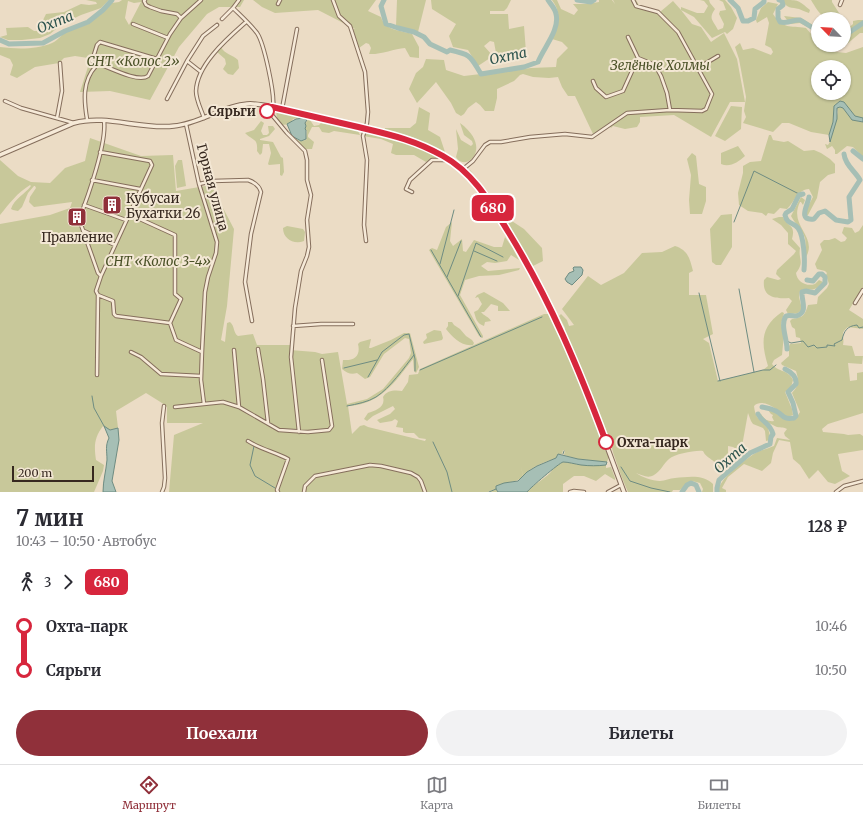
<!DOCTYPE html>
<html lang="ru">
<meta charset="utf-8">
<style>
:root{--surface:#fff;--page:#f2f2f3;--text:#2b2b33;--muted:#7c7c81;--line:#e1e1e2;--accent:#90303a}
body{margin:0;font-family:Merriweather,serif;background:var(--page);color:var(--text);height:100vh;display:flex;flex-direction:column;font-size:15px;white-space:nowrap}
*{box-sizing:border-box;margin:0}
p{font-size:13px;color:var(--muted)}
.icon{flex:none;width:22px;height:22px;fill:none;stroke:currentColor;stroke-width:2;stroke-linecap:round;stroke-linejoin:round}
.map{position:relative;height:492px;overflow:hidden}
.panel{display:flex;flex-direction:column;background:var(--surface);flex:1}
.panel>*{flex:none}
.badge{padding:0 8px;border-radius:6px;font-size:14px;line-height:26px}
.needle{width:26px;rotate:295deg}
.tools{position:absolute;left:811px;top:12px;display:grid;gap:8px}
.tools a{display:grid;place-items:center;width:40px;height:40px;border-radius:50%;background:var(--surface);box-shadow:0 1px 3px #0004;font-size:20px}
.scale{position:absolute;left:12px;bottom:10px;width:82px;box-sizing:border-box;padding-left:4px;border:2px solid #36281f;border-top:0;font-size:11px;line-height:14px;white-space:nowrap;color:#36281f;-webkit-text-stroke:3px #f3e7d4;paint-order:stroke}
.map>.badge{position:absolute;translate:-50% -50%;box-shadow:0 0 0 2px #fff}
.legs{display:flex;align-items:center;gap:6px;height:44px;padding:0 16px;font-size:13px}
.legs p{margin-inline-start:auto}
.head{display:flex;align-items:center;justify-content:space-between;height:68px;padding:0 16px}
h1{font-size:22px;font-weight:700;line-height:30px}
.button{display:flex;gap:8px;margin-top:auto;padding:8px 16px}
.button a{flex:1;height:46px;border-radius:24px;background:var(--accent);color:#fff;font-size:16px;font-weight:700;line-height:46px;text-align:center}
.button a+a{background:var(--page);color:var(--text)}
ul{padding:0 16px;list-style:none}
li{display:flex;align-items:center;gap:14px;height:44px;font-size:15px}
li i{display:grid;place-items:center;width:6px;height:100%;margin:0 5px;background:currentColor}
li i::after{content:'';width:10px;height:10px;margin:-5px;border:3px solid;border-radius:50%;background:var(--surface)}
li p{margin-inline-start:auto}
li:first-child i{background:linear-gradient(#0000 50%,currentColor 0)}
li:last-child i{background:linear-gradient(currentColor 50%,#0000 0)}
.menu{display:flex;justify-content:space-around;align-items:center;height:56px;border-top:1px solid var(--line);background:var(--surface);font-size:11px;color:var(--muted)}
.menu a{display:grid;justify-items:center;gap:2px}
.menu .active{color:var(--accent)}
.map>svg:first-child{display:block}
.green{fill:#c8c89a;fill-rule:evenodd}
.water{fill:#a6bfb5;stroke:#6e8c82}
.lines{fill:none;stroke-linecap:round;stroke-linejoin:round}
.stream{stroke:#6e8c82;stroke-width:1}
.river{stroke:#a6bfb5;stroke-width:5}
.minor-casing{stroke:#856e5c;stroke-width:4.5}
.tertiary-casing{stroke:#856e5c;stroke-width:5.5}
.minor{stroke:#f6ead8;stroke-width:2.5}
.tertiary{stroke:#f6ead8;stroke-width:3.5}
.line-1-casing{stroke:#fff;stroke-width:9}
.line-1{stroke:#d7263d;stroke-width:6}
.stop-1-dot{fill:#fff;stroke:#d7263d;stroke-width:2}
.labels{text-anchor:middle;stroke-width:4;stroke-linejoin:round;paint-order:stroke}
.park-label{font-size:13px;font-style:italic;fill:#4a5127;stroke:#f3e7d4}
.stop-label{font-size:13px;font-weight:bold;fill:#36281f;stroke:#f3e7d4;text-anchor:end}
.street-label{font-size:13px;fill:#36281f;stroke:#f3e7d4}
.poi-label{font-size:13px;fill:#36281f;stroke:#f3e7d4;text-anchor:start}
.water-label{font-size:14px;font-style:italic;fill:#2f554f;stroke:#f3e7d4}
</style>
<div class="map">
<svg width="863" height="492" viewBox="0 0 863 492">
<rect width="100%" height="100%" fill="#ebdcc5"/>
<path class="green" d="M86,0h23l-8,8 -20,7 -19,9 -12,10 -10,4 -18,2h-14l-8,-3 7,-2 -1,-7 22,-1 6,4h9v-4l-3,-1 6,-12 18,-2 17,-8 8,1 8,-1 -1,-2z
M122,0h122l-4,7h-21l-12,7 -28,33 -29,53 -40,-9 -30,1 12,-38 -4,4 -13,-2 -11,2 -5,5 -24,4 -18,11 -7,-3 3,-10 -3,-6 -10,-4v-8c16,2 36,3 52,-4 7,-3 11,-11 19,-14 1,0 6,-1 6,-1 14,-5 26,-14 35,-25l7,-1zM128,1l6,2 7,-1 -12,23 -4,-7z
M253,0h123l-8,11 13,6c4,14 19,13 31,17l7,13v11l-9,-1 -5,-9c-11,1 -26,7 -36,6l2,-6 -2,-4 -3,-1 -7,5 -6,-19h2l-37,-19 -43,3 -13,-6z
M397,0h29l-8,32 -22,-6z
M431,0h80l-4,8 -3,3h-14v3h18l1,15 15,-3 2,26 -30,1 -2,-11 -4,-1 -6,5 9,10 -15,10 -10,-16 -15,-3 -4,-11 7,-12 -24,-15z
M552,0h5l4,9 13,6 4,-5 -5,-6h15l11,-2v-2h13l3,4 -2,-4h23l3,5 21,7 13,-11 8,9v-3l16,6h7l4,-7 -4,-5 -4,-1h9l1,3 5,6c-7,10 -2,11 3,21l5,-2 1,-4 -5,-10 1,-3 6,-1 -3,-8 -4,-2h6l6,7 6,11 -4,11 -6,5 -2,-2 -13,6 -18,-21 -13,-7 11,14 9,3 10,15 13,-9 13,26 8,43h-15l-19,35 -37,-22 -34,2v5l-3,5 -12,2 -12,-3 -2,2 -3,-4 -15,10 -18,-38h-7l-6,-9 -4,-10 -9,1 -16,-1 -10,-3 -3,1 -6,6 -17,8v9l-3,13h-9l-5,-6 -4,-3 -8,6 -4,6 -3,2 -5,-3 -5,-10 -15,-21 -19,21 -8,-14 7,-16 7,-6 3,-8 18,1 2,10 18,6 67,-8 25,-1 1,-8 11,-11 -6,-6 -10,-3c6,-15 10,-26 0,-39z
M783,0c16,0 15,0 27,10l-1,3c-4,-1 -7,-3 -10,-4 -7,-2 -13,0 -16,-9z
M811,0h21v2l9,14 -2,3c-17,0 -19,-4 -28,-19z
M768,2l10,2 -5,10c11,16 16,11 33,14l12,14v3h3l7,6 18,2 17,-6v71l-8,-1 -11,-15 -4,-1 -6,5 -1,16 -4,13 -18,-3 -22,-9h-7l-9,9 -30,-9 3,-6 -2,-6 2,-14 -7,-38 -4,-12 5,-4 3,7 10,-2 18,7 2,-3 -2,-4 -6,-3 4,-22 -2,-6 -10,6 -1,-3 5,-12zM818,67h26v26h-26z
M784,16l17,2 17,10v5l-18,-10 -10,1z
M858,20h5v13h-3l-13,11h-3v-12l9,-8v-3z
M221,47c3,7 12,8 17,13l1,8 -6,7 -5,-1 -5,-5 3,-5 -1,-5 -8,-7z
M731,106l11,1 -1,22 -16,12 -10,-5z
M419,107l11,6 -2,17 12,7 5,15 -33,-15 -27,-6v-3h25l6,-5z
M840,107l3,1c6,8 9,13 20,14v35l-10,-10 -6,-1 -10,8h-2v-4l-3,-4 -5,3 -2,-5 3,1 3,-5 7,-28 -1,-4z
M276,111l26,5 1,1 -10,2 -3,5 -8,1 -5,-7z
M305,117l5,3 4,6 5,-1 2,-2 15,2 22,6 2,4 -26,-4 -5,2 -7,-1 -3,-5h-7l-4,8v2l6,5 -2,7h-7l-14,-13 9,5 6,-1 1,-9 -2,-2 1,-3 -1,-2 3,-4z
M261,121l3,2 -3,8 2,4h4l2,-2 -1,-7h5l2,3 -6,7 -9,3v1l13,2 8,15 2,1 1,14 -2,4 -2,-1v-11l-11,1 -1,-1 3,-11 -2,-9h-6l-1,9 -2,2 -3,-4c1,-13 -4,-10 -12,-18l9,-3z
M460,123c35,26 4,50 -4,34l2,-8 -2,-20 5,11 10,6 2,-2 -1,-3 -8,-6z
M366,133c27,4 52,11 75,25h-8l-7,4 -12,-7h-18l-5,-2 2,-9 -12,-5 -18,-3z
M769,135h2l2,5 11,2 4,-1 16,10 10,-1 7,3 9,6 5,5v9l-7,2 -8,7 -3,16 -9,17h-2v-5l7,-13 -4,-8c-12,1 -14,12 -22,20l-7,-1 -6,6 -6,-1 -2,3 -4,-3 -14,-2 -9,-6 -1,-12 5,-20v-7l7,-4 11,-1z
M90,138l51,18 32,-1 3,36 35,-6 23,44 -7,77 -6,34 4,2 2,-19 3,-1c5,4 3,11 8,14l15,-2 4,11h33v5l25,2 7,2 16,-2 9,52 20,-5 16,-10 26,-31 2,-5 -2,-14 -4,-1 -21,16 -14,23 -5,2 -8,-6c-6,2 -10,0 -15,-4l1,-9c11,1 18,-4 15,-16l2,-2 11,-3 -2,9h2l20,-8 13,-7h6l9,34 -3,6 -2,-2 -1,-12c-19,24 -32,45 -65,47l4,28 8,-8 4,-1 4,2 57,14 1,-2 -7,-1 -5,-5h-8l-3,-1v-4l-7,-1 2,-6 -3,-2 -3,2 -12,2 -3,-3 13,-6 5,-5 -2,-3 -20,10 -6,5 -3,-2 4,-6c7,-2 18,-6 15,-16 4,-7 12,-7 19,-6l6,-9 1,-7 9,-1 2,-5 124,-55h5c9,8 48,108 51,123 0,2 -1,5 -1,7l5,4 5,9 -2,5 -29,-3 -14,-4 1,-4 -2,-1 -1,4h-4l-1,4c-12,4 -25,8 -34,18l-2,-10 2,11c-8,6 -18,5 -27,9v3l2,3h-8l5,-3 -7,3h-319l5,-57 29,-12h-36v-16l-5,-4 -16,-10 -30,18 2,17 -8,2 -7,-4c-9,12 -9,20 -7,34l8,5 -1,6 -9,21h-94v-268l50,-9 20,-7 2,-6 -38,5 -5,-5 1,-5 6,-9 -1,-2h-1l-6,7 -6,14 -4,4 -5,-1 -2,-1c3,-10 14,-15 20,-23l-1,-1c-13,8 -21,19 -30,30v-55l18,16 13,6 19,1 15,-15 20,-7z
M738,146l7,10c-7,6 -15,12 -24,8v-11z
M692,153l4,3 3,28 7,3v14l-4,13h-12l-1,-14 2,-25 -4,-16z
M178,160h4l4,26 -9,2 -2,-22z
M470,170l18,22 16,24 20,13 18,19 1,13 -10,5 -3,-1 -45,-70 -18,-22v-2z
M801,197l4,3 -2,5 -2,-3h-1c-12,24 18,34 6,55 -1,-5 0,-14 -1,-19 -3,-9 -10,-14 -14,-22z
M732,214v33l-11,18h-5l-4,-3 -2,-33 11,-14z
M779,217h4c5,11 13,7 9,22l8,9c-2,12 5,13 -4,25 1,9 11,14 19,11l4,-4 4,2c-11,13 -12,4 -23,9l-1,6 3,12c-4,6 -8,4 -14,5l-2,-4 6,-9 -3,-3c-13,1 -27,0 -25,-18l3,-3 11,3 3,-1 -5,-5 1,-4 17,-16 2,-3 -8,-7v-11l-7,-8 -9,-6z
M452,222l-2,19 3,5 9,-7 1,12 3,1 8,-12 20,7h8l3,-10 7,10 7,13 -8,-5 -4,6 -12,2 -8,-1 -6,4 7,5 32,-3 -1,2 -20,5 -20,1 -14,4 -5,15 23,41v2l-4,-2 -50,-86 3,-2 5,2 9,-23z
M863,225v62l-14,23 14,9v10l-15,-2c-9,7 -3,9 -5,18l9,1 3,10h8l-1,8 -14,-1 2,18 7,-1v-7l6,-1v41l-35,11 -6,5 1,3 21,2 4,1 12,-1 3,2v14l-25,4 4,17 8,5 -15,8 -7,-2 -10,-12 -9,9 -9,-14 -7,-6 -3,-17 -11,-2 -6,13 -2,10 -9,8 -18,-7 -16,13 -6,11 4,2v2h-8c1,-13 23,-29 33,-36 6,-5 16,-7 23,-10l3,-8 13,2 -5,-4 -1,-3 3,-4c-3,-2 -5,-1 -10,-2 -5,-2 -14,-7 -17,-11l1,-2c3,5 7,8 13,7l-2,-4 1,-2 -2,-1 -3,-4 -5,-1 10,2 13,9h9l5,-8 -8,-19c7,-8 7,-12 4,-22l-14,-6 -1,-2 8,-7v-10l1,-2 11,-1 -1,-5 -4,-1 -1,-8 -3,-2 -2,-6 2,-2c11,-1 13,-4 16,-14l9,-1 1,-7 9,-9 2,-4 -3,-9 1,-2 -2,-2 -8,-2 -2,-5 7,-14 -2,-6 4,-4h5l6,-2 6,4 4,-1 2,-3 -5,-5 2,-6 8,1 3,5 4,-2z
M287,226l16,3 2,3 -1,9c-10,4 -21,-2 -21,-13z
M675,246c13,4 15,13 18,25l-4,2v22h17l7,39 -10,5 6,4 9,38 45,-11 5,-4c-7,-23 -8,-39 14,-54l2,1 -3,11 3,10 -2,21 -8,5 -2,4c7,9 16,5 21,16l-2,7 -6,5 7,17 1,6 -6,2c-8,-6 -24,-20 -33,-11 1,10 4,14 13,18l3,12v4l-4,1 -1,-10 -2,-3 -10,-4 -2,-3 -3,-8 -6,33 -4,4 -5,-3 -5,-1v7l3,7 -8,13 -5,-3c-2,-12 -11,-10 -15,-19 -8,-1 -28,3 -34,8 -5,4 -9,13 -15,16 -6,4 -12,0 -18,-2 6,4 16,8 24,8 5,0 10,-3 15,-3 13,-1 28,-4 38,6v8h-11l1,-3 -3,-6 -8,-2 -12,9h-7l-1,2h-44c-5,-11 -9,-22 -13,-34 -4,-10 -4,-22 -11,-30l-40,-97 1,-3 -6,-12 2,-2 6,6 2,6 5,-1 -12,-16 26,-33 13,9 23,-12 18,-20 20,-1z
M484,292l19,11 7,8h-12v-5l-7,-2 -7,8h-3c3,4 7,4 10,9l-6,1 -1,4c-8,-3 -8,-8 -10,-14l4,-2 4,-6 -4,-7 -3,1 2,-3z
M448,322h4l2,3 6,4 6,7 6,4 2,3 -1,2c-11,2 -21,-8 -27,-16l2,-3z
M434,330l7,1 2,7 -1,2 -18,4 -1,-2 4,-4 -1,-4z
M563,462l22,3h21v3l5,-1 4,11v2l-10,-6 -9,7 -12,-5h-10l-11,8v8h-36c7,-8 16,-12 23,-19 4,-5 7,-9 13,-11z"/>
<path class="water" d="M840,101l4,1 11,14 8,2v4l-11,-2 -9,-12 -3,-1 -3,1v11l-7,23 -1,-7 4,-13 1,-16z
M303,118l4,2 -2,3 1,3 -1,3 1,1v9l-5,2 -9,-5 -5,-12 9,-5z
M574,267h7l2,3 -1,5 -10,10 -5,-3 -2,-3 4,-6 5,-2 -1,-3z
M104,426l6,4 8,-2 1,12 -7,41 4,11h-13c0,-11 3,-21 4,-32 0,-9 -2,-14 2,-22z
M558,454l20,5 29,3 -1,3c-8,1 -17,1 -25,0 -6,-1 -13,-3 -18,-3 -4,1 -33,26 -36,30h-29l-2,-3v-3l8,-3 14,-2 9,-9 10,-6 19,-8z"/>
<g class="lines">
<path class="stream" d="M734,222l20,-51 45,23
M431,250l50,87
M474,251l23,10
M440,264l14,-54
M447,277l14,-36
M739,289l15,83
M699,293l21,88
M458,296l18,-53 27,14
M787,341l4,2 12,-2 5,6 6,-2 3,3 10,-1v-2l8,1 -1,-2 8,-4c2,-9 5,-14 15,-15l2,3 4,-1
M344,368l33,-8
M420,370l122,-53
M368,377l14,-25 22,-17 5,-1 6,25v12
M718,381l45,-11h7l6,-5
M92,396l2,12 10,18
M347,406c10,-2 21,-4 29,-9 14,-9 28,-29 38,-42
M433,442l14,30 5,20
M254,446l-4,19 5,11 20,12
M563,454l1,-3
M621,467l9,14 21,7 19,4
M489,492l7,-3"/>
<path class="river" d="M384,0l-3,6 5,18 12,4 16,4 10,5 6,7 17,8 3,-2c22,5 20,6 31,24l43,-7 14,-5c6,-15 22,-32 18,-48 -1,-6 -5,-9 -8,-14
M577,0l14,2 3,-2
M730,0l8,8 5,13h5l6,-3 1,-9 9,-7v-2
M779,0l3,1 1,4 -5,4v9l2,4c9,2 15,-3 20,-2 6,3 11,8 18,10
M844,36l19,-13
M0,40l9,4 34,-1 22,-12 23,-9 15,-12 9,-10
M853,151l10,8
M803,194l-4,1 -7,14 -6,4 -1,2c2,10 9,7 13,13 6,8 7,32 6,42
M809,197c-1,8 -12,24 5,22l5,-6 6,-2 11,9 12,2 3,-2 -2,-23 11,-17c-5,-9 -15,-15 -16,-26
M787,349c0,-11 -7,-24 -1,-33 3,-1 7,0 10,0 13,-3 5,-16 6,-24l4,-1 9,2 10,-10v-6l-3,-3h-3l-6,7 -6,-1
M762,407c5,1 10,2 14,4 8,4 6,9 18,7l2,-2 -3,-13 -5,-11 8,-8c1,-8 -5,-12 -11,-15
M682,492l5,-7 4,-2 5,2 3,7
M717,492v-4l2,-8 11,-10 20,-17 20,-9 1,-7 2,-3c-4,-13 -10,-10 -15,-20"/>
<g class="minor-casing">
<path id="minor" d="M145,0l-1,1 2,4 4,2 11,4 16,3 4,4
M239,0l-6,8c8,8 17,16 24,25 7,10 18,61 16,74
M333,0l6,16 11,10 15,46 3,40 -1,11 -4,13 4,24 -3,65 2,16
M278,4l2,-4
M840,5l2,-5
M222,19l11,-11
M133,24l35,14
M628,37l10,21 17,7 6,11 6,17 3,17
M96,66l3,-2c11,4 40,19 49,12l22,-42 11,-16 20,-18
M96,66l-4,-5 5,-16 3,-3 57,17
M698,68l20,-12
M201,72l-14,-11 16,-25 14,-11
M593,81l3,7 10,9 17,-6 15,-33
M167,99l20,-38
M5,101l16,7 53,15
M272,107l-1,3 1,5 15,18 18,18 2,9v20l4,15 -4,25 2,27 -2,9 -6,15 -6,37 -4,49 8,75
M282,109l15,-80
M57,118l5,-27 -2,-28
M204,118c-3,-9 -8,-18 -8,-27 1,-27 32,-53 50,-69
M87,119c-3,-18 -5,-38 9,-53
M100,152l50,9 2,4 -51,111
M462,170l11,-9 12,-16 5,-3h11l29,-5 35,-3 27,3 35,-24 43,-3 32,1 4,-2 6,-15 -34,-62 -20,-20 -22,-6 -3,-6
M92,180l48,9
M199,184l14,-3 35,-1c6,2 11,5 13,12l-10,42 -6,48 7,39
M412,192l-6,-3 4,-9 22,-20h14
M84,205l42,15
M84,231l31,14
M98,295l15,6 1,13 2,2 54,7 11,-24 -6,-5v-59l-46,-21
M855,303l8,-13
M170,323l6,17 26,12 3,-60 3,-15 8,-24 1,-11 -18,-58 -13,-60
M293,326l28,-2h32
M258,349l5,30 5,44
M234,350l5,57
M131,352l10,5 20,17 40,2
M202,352l-1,28 3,24
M97,375l1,-80 -2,-4 5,-15 -3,-3 -19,-54c9,-22 28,-77 25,-98
M175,407l48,-5 16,5 40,23 29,2 21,-2 3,-4 -10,-66
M248,441c12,8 27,11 40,18l-11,31 1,2
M162,492l2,-5 1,-9 -3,-55 2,-17
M304,492l1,-6 10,-10 55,-11 11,1 30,7 7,4 3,4 4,11
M570,492l4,-1 10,1
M608,492l13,-7
M836,492l8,-6 19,-5"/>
</g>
<g class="tertiary-casing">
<path id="tertiary" d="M0,155l74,-32c33,-9 66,7 100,3 25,-2 48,-20 73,-22 10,-1 21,2 31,4 21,5 42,10 64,15 37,10 76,15 108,38 26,18 42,45 58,71 17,28 35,58 48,88 26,56 46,114 68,172"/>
</g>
<use href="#minor" class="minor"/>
<use href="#tertiary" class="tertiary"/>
</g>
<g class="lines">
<g class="line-1-casing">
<path id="line-1" d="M267,111l4,-1 1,-3c27,6 55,13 82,19 33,8 59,13 89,30 31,17 48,48 66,77 41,67 70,136 97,209"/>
</g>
<use href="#line-1" class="line-1"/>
</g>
<defs>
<g id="building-square" transform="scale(1)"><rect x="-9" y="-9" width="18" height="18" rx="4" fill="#90303a" stroke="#f3e7d4"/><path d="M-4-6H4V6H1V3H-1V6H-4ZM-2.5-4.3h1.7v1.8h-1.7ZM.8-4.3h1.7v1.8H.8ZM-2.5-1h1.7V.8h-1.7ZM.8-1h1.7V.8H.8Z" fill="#fff"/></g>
</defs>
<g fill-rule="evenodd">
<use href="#building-square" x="112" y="205"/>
<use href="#building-square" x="77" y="217"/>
</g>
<g class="stop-1-dot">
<circle cx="267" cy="111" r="7"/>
<circle cx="606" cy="442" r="7"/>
</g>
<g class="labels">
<g class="park-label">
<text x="133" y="66">СНТ «Колос 2»</text>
<text x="660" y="70">Зелёные Холмы</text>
<text x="158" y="266">СНТ «Колос 3-4»</text>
</g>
<g class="stop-label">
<text x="256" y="116">Сярьги</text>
<text x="617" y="447" text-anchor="start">Охта-парк</text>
</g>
<g class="street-label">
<text transform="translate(213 187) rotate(75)" y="5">Горная улица</text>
</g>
<g class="poi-label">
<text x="126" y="203">Кубусаи<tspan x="126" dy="15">Бухатки 26</tspan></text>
<text x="77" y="242" text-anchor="middle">Правление</text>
</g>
<g class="water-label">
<text transform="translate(55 22) rotate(-22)" y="5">Охта</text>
<text transform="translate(508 56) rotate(-12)" y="5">Охта</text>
<text transform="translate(730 458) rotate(-41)" y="5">Охта</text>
</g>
</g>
</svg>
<div class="tools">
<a><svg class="needle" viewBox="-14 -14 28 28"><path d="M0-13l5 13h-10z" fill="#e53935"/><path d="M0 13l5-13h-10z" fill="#7c7c81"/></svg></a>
<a><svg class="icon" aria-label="locate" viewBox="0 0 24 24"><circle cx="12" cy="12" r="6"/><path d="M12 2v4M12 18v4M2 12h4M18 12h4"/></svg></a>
</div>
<div class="scale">200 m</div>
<b class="badge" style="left:493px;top:208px;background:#d7263d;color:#fff">680</b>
</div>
<section class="panel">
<div class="head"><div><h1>7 мин</h1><p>10:43 – 10:50 · Автобус</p></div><b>128 ₽</b></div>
<div class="legs"><svg class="icon" aria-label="walk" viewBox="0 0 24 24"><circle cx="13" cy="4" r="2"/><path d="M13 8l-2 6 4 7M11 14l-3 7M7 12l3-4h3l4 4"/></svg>3<svg class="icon" aria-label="forward" viewBox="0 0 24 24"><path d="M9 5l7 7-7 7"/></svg><b class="badge" style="background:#d7263d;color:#fff">680</b></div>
<ul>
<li><i style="color:#d7263d"></i><b>Охта-парк</b><p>10:46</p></li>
<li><i style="color:#d7263d"></i><b>Сярьги</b><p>10:50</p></li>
</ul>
<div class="button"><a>Поехали</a><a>Билеты</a></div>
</section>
<nav class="menu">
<a class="active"><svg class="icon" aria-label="directions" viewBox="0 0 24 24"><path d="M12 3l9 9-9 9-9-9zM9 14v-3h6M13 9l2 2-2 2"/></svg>Маршрут</a>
<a><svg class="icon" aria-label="map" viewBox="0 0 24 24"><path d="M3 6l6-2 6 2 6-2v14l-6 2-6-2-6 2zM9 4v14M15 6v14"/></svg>Карта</a>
<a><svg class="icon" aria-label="tickets" viewBox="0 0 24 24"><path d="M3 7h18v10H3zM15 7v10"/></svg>Билеты</a>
</nav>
